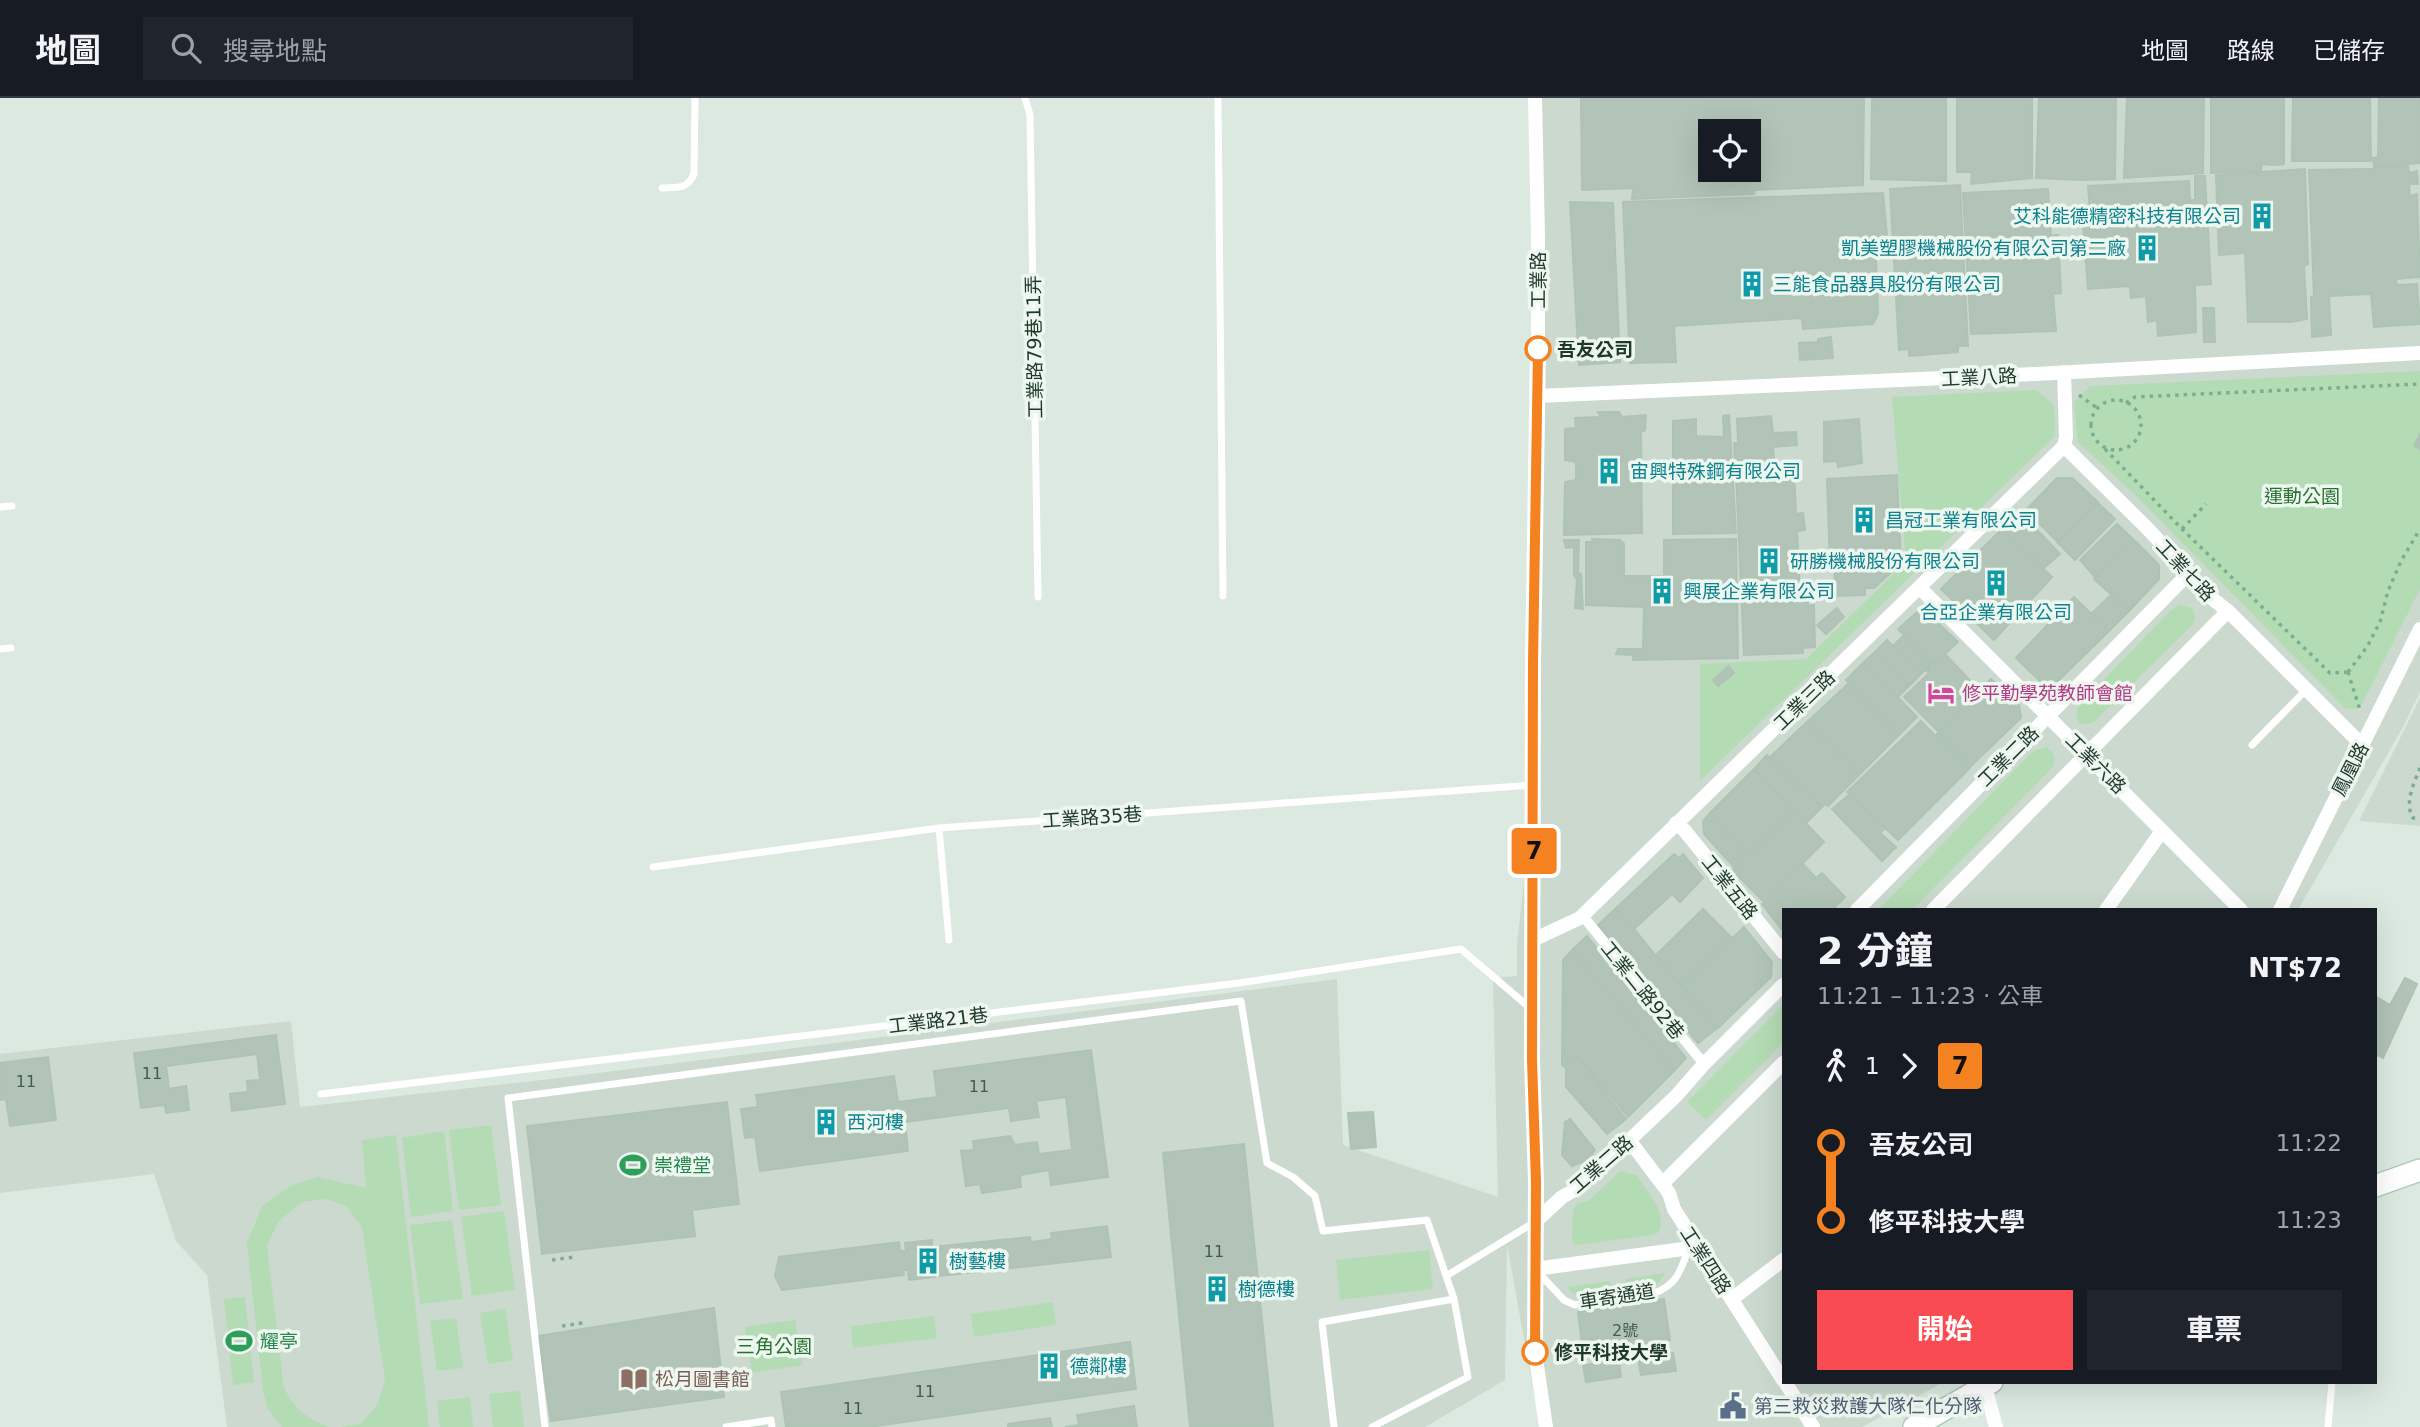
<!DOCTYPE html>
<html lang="zh-TW">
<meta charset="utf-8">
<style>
:root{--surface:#171b24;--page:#20242c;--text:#f1f3f6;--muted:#9ea1a6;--line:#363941;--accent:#f84c52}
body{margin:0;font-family:"DejaVu Sans","Noto Sans TC",sans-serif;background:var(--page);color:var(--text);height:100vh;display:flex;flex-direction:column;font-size:26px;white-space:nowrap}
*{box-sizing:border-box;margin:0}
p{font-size:23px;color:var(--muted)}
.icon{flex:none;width:38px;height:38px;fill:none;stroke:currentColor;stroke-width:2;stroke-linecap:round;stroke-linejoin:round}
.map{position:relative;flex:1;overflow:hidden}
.sheet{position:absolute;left:1782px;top:810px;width:595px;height:476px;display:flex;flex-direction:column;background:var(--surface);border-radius:0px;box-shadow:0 7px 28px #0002}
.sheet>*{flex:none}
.badge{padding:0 14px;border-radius:5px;font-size:24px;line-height:46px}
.buttons{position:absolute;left:1698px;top:21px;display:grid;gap:14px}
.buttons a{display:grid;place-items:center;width:63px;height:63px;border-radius:0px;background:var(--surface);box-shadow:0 7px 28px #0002;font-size:35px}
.map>.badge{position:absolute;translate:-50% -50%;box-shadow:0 0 0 4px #fff}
.legs{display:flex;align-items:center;gap:10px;height:77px;padding:0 35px;font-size:23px}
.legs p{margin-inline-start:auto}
.summary{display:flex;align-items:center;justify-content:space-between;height:119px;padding:0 35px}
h1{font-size:38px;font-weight:700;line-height:52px}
.action{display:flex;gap:14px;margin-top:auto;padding:14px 35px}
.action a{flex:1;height:80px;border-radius:0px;background:var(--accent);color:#fff;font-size:28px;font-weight:700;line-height:80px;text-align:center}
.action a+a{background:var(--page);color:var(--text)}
ul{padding:0 35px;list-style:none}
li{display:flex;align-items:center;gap:24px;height:77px;font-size:26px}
li i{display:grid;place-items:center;width:10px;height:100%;margin:0 9px;background:currentColor}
li i::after{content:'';width:18px;height:18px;margin:-9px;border:5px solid;border-radius:50%;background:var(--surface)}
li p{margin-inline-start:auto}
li:first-child i{background:linear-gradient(#0000 50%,currentColor 0)}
li:last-child i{background:linear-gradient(currentColor 50%,#0000 0)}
header{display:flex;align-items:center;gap:42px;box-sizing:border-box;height:98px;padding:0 35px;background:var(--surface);border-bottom:2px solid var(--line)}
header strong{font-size:33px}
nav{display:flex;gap:38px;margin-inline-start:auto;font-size:24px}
.search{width:490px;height:63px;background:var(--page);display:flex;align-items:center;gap:18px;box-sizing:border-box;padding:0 24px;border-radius:0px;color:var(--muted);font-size:26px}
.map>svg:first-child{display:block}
.built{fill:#cbd9ce;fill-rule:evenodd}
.green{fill:#b4dcb4}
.building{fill:#b2c4b8;stroke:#afc3b5;stroke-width:2;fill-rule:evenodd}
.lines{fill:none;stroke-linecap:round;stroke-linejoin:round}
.secondary-casing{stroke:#afcab9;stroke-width:24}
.path{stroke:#7bae90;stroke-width:3.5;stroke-dasharray:3.5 5;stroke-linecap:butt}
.service{stroke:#fff;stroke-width:7}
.pedestrian{stroke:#fff;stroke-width:10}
.minor{stroke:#fff;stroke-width:14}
.secondary{stroke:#fff;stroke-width:21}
.line-1-casing{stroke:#fff;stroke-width:16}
.line-1{stroke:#f58220;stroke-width:10}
.stop-1-dot{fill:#fff;stroke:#f58220;stroke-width:3.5}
.labels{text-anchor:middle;stroke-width:7;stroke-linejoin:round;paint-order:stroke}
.number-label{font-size:16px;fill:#435c4e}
.culture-label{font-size:19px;fill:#0d838f;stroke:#edf6ef;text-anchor:start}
.street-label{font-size:19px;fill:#1e392a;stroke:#edf6ef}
.stop-label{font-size:19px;font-weight:bold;fill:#1e392a;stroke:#edf6ef;text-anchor:start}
.park-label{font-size:19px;fill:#27712f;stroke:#edf6ef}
.hotel-label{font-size:19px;fill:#b23c85;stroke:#edf6ef;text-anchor:start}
.leisure-label{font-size:19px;fill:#27864d;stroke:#edf6ef;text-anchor:start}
.education-label{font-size:19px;fill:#785e54;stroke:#edf6ef;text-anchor:start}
.service-label{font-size:19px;fill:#4e5e75;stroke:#edf6ef;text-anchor:start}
</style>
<header>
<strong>地圖</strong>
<div class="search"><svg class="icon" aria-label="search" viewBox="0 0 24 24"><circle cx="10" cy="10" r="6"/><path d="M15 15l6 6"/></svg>搜尋地點</div>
<nav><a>地圖</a><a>路線</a><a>已儲存</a></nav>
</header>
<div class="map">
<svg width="2420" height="1329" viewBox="0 0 2420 1329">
<rect width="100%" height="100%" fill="#dce9e0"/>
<path class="built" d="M1533,0h887v594l-17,35 -105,183h-515v472l159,1 -80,44h-322l-33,-182 -2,135 -80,47h-1198l-20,-152 -31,-34 -22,-67 -154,19v-139l291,-33 9,86 251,-28 786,-100 6,166 155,52 -5,-219 24,-2v-31l18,-160zM1710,33h38v39h-38z
M2420,600v128l-61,-5z"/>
<path class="green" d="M2420,273v218l-60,119 -14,1 -212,-215 -56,-52 -4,-40 16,-16z
M2036,292l18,15 1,31 -355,345v-117l106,-5 100,-97 -14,-165z
M2180,507l12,3 3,8 -2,8 -97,96 -6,4h-10c-6,-10 -4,-14 3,-23l87,-90z
M2047,649c8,7 9,11 6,20l-141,143h-34l155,-159z
M1783,907v38l-77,77 -19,-18z
M491,1027l10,80 -42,5 -10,-80z
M444,1033l9,80 -42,6 -9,-79z
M396,1037l33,292h-88l19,-3 17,-19 8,-25 -23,-153 -16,-21 -20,-7 -25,3 -23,20 -11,24 17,142c11,21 23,31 45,39h-47l-14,-18 -5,-18 -16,-148 15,-37 32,-22 24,-7 48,11 -4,-48z
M1620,1073l17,4c11,18 30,36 22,57l-6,3 -77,10 -4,-4 1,-30 4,-7 11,-3z
M504,1113l11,79 -43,6 -11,-79z
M452,1122l11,79 -43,5 -10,-79z
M1429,1152l4,39 -93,11 -4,-40z
M1665,1175c-7,16 -22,15 -38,18l-2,-12z
M1610,1183l1,12c-15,2 -35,10 -43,-6z
M245,1199l9,85 -21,3 -9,-86z
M1053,1204l3,23 -82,12 -3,-23z
M505,1211l8,51 -25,4 -8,-51z
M934,1218l3,22 -84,10 -2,-22z
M456,1220l7,50 -26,3 -7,-50z
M795,1222l7,45 -50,8 -7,-46z
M520,1293l4,36h-31l-4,-33z
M470,1299l3,30h-33l-3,-26z"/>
<path class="building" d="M1581,0h283l-1,87 -108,5 -1,4 -122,5 1,-11 -51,2zM1710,33h38v39h-38z
M1872,0h74v83l-75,-2z
M1957,0h75v80l-61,6 1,-12h-15z
M2039,0h77l-1,81 -33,1 -46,-2z
M2127,0h77l-1,75 -79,5z
M2211,0h73v66l-9,1 -13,-1 -1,6 -50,3z
M2293,0h77l1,63h-79z
M2379,0h41v65l-46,4 -1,-9 5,-1z
M2408,67l1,8 8,-2 1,13h-9l1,12 7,-2 3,83 -24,2 1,6 20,-1 3,40 -46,3 -3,-33 -42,2 2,39 -19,2 -1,-40 3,-1 -5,-126 56,-1z
M2305,71l3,95 -4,2 3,53 -16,3h-43l-3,-69 -26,2 -3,-80z
M2195,78h10l6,108 -16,1 1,47 -38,4 -1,-16 -9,2 -2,-26 -15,2 -1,-12 -42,3 -6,-76h8l-2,-27 101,-5 1,19h5z
M1960,87l8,161h-10v6l-49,4v-7l-10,1 -9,-161z
M2048,91l3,47 7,-1 3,58 -8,1 3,37 -85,3 -8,-141z
M1883,95l6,63 -13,1 2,57 -5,10 -70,5 -1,-11 -128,8 2,36 -46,1 -7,-161z
M1570,104l43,1 7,159 -41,3z
M2203,210h11l1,34h-11z
M1831,239l2,21 -33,2 -1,-17 19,-1v-3z
M1598,314h21l3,5 24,-2 -1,15 -4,2 1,101 -78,2 1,-53 11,-2v-18l-11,-2v-31l11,-1 -1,-10 26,-1z
M1729,317l7,118 -63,1v-113l23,-2v17l28,1 -1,-21z
M1771,318l2,17 23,-1 1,13 -24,2 1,12 -39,2 -1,-18h4l-1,-24z
M1859,321l3,44 -24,4 -1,-6 -13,1v-40z
M2420,336v15l-6,-3z
M1794,372l2,44 7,-1 2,17 -8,1 3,61 7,-2 1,16 6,-1 1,42 -12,1v5l-59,2 -8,-181z
M1897,377l4,86h-5l2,5 -24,22h-9v7l-31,1 1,-31h-5l-3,-86z
M2057,380h15l26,24 -41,39 -31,-31z
M2098,405l17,16 -40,41 -18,-18z
M2020,414l40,42 -17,15 -41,-40z
M2117,426l17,16 -39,37 -15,-17z
M2002,431l50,48 -58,63 -53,-51z
M1592,441l28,1 4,4v32h40v-36l72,-1 2,119 -105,2v-5l-17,-1 2,-5h25l1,-42 -58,-2v-63h7z
M1564,442h15l-1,33 3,1 2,35 -8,-1 2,-28 -3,-5v-28l-8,1z
M2134,442l25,25v14l-30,32 -35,-32z
M2111,497l18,16 -20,20 -17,-18z
M2074,499l35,34 -54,53 -10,2 -29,-28z
M1837,510l7,9 -18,17 -9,-9z
M1922,510l36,34 -24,22 -36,-35z
M1904,537l28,28 -11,11 -28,-28z
M1887,542l34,34 -12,12 -34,-34z
M1875,554l34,34 -11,11 -34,-35z
M1946,557l33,35 -40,42 -35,-35 25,-24 -3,-3z
M1864,564l53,55 -18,18 -53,-55z
M1729,568l5,7 -16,13 -5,-6z
M1991,581l28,26 2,13 -49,47 -33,-33z
M1849,585l50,52 -39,39 -53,-52z
M1921,623l47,49 -70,70 -51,-48z
M1807,624l53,52 -32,32 -3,-2 -3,3 -52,-50z
M1939,634l33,33 -4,5 -33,-34z
M1767,657l55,52 -16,16 -52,-54z
M1754,671l39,41 -46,44 -38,-40z
M1850,696l35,34 -5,5 16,14 -14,14 -50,-52z
M1793,712l31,32 -60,60 -32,-32z
M1709,716l38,40 -13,13 -30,-33 -1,-13z
M1674,756l5,4 4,-4 20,24 -23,24 -8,-8 -38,35 -19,-20z
M1802,765l14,15 6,-5 23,24 -13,13h-49v21l-21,-27z
M1615,811l19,20 82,100 -18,14 -100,-118z
M1703,811l29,29 -51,47 -25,-30z
M1744,829l28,35 -1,15 -54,52 -35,-43z
M1587,838l99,122 -12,13 -102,-121z
M1572,852l102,121 -46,46 -49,-60 -13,11 -4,-3 1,-105z
M2405,880l12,6 -34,74 -8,-4v-58l15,9z
M276,937l9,69 -53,7 -2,-17 18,-2 -1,-11 13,-1 -3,-26 -91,12 3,23 17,-3 3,24 -23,3 -1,-8 -24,3 -7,-55z
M1091,952l17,127 -57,8 -2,-15 -29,5 1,12 -39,6 -2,-9 -14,2 -5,-35 13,-1 -1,-9 37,-5 5,9 22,-3 2,12 33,-4 -6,-53 -30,4 3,16 -28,4 -2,-13 -104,14 3,29 -148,20 -5,-34 -10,1 -4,-29 17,-2 -2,-12 138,-19 4,26 39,-5 -3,-26z
M48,959l8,63 -46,6 -4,-27 -6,1v-37z
M1578,960l48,61 -19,15 -41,-47v-19z
M727,1004l12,102 -47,6 3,26 -153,18 -15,-128z
M1373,1014l3,35 -25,2 -3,-36z
M1570,1021l25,31 -8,10 -15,6 -10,-11 3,-33z
M1244,1046l29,283h-83l-27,-274z
M1107,1128l4,31 -171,19 -1,-12 -6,1 2,12 -26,3 -1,-10h-5l1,5 -122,15 -7,-14 4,-19 120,-15 1,9h6l-1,-8 27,-3v7l98,-10 1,5 15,-2 6,-1 -1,-6z
M1627,1194l2,12 -16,3 -2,-13z
M1664,1201l6,41 -37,8 2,7 5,-1 1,4 32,-5 3,18 -35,4 -3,-16 -19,2 2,16 -35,5 -3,-17 33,-4 -2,-12 -31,5 -5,-42z
M714,1210l10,89 -173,24 -13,-85z
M1130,1244l6,47 -267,38h-83l-5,-35z
M1134,1308l3,21h-72l14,-2 -2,-10z
M1050,1320l2,9h-44v-3z"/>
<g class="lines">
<g class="secondary-casing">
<path id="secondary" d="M2375,1088l45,-16
M1914,1329l78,-45"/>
</g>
<path class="path" d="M2079,297l18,13
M2091 327a25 25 0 1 1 50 0a25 25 0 1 1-50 0Z
M2126,305l9,-6 285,-13
M2105,351l77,80 148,144 18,-1
M2182,431l24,-25
M2348,574l19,-25 13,-25 8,-31 13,-30 19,-32
M2348,574l12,38
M2420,670c-6,15 -16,35 -7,50l7,1
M552,1162l22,-3
M562,1228l21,-3"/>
<path class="service" d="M1025,0l5,17 8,482
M1218,0l5,498
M662,90c15,-1 25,2 32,-14l1,-76
M0,409l12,-1
M0,551l11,-1
M2252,647l54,-55
M939,730l10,112
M653,769l286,-39 594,-43
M321,996l918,-111 222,-34 70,60
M1538,1174l26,28 11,5 80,-12c24,-10 25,-23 34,-45
M1446,1178l89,-54
M545,1329l-37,-329 733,-97 26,162 26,14 22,19 8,35 104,-11 27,79 -132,23 12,105
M726,1329l45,-7 1,7
M1372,1329l96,-50 -14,-78
M2328,1329l4,-45"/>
<path class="pedestrian" d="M1582,817l122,149"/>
<path class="minor" d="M1535,0l3,138v160l-5,268 -1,396 4,122 -1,170 11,75
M2064,274l2,65 -2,9 83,82 67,72 14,11 134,134
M1538,298l497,-22 385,-21
M1920,490l321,322
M1676,725l9,8 98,121
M1857,812l332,-337
M1933,812l295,-299
M2106,812l56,-79
M2280,812l140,-281
M1533,842l47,-22 484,-472
M1629,1042l40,53 5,16 109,171
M1662,1086l121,-121
M1535,1124l27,-25 18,-10 96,-91 28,-32 79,-79
M1535,1171l163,-22
M1732,1201l51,-39
M1785,1284l28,45
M1985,1288l11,41"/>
<use href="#secondary" class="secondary"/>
</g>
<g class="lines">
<g class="line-1-casing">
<path id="line-1" d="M1535,1254l1,-170 -4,-122 1,-396 5,-315"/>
</g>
<use href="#line-1" class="line-1"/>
</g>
<defs>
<g id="building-bare" transform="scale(2.1)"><path d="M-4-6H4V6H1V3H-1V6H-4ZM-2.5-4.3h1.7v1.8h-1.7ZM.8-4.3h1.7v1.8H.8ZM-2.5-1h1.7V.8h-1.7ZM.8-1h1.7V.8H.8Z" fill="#0f9aa8" stroke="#edf6ef" stroke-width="2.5" paint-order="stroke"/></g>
<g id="hotel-bare" transform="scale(2.1)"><path d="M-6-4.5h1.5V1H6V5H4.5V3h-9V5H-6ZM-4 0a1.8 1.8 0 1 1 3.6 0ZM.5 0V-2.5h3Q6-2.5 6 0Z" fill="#d1479c" stroke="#edf6ef" stroke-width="2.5" paint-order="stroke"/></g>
<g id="stadium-bare" transform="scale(2.1)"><path d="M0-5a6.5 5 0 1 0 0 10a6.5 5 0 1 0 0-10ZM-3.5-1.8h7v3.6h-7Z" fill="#2e9e5b" stroke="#edf6ef" stroke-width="2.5" paint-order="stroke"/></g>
<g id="library-bare" transform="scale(2.1)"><path d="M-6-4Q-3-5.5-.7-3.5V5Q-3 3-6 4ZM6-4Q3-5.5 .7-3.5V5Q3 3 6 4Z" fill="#8d6e63" stroke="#edf6ef" stroke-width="2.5" paint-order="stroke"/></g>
<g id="civic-bare" transform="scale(2.1)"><path d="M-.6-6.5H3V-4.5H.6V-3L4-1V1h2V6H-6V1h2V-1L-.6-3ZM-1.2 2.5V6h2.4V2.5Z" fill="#5c6f8a" stroke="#edf6ef" stroke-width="2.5" paint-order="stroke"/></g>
</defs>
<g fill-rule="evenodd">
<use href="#building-bare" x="2262" y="118"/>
<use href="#building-bare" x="2147" y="150"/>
<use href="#building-bare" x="1752" y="186"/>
<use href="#building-bare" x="1609" y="373"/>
<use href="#building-bare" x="1864" y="422"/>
<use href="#building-bare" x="1769" y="463"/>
<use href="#building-bare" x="1996" y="485"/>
<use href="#building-bare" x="1662" y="493"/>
<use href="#hotel-bare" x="1941" y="595"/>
<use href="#building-bare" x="826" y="1024"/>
<use href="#stadium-bare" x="633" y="1067"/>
<use href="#building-bare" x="928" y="1163"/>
<use href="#building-bare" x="1217" y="1191"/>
<use href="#stadium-bare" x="239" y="1243"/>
<use href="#building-bare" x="1049" y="1268"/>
<use href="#library-bare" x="634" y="1281"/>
<use href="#civic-bare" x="1733" y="1308"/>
</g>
<g class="stop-1-dot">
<circle cx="1538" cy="251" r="12"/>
<circle cx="1535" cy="1254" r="12"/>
</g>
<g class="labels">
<g class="number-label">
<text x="152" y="981">11</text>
<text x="26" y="989">11</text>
<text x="979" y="994">11</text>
<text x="1214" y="1159">11</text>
<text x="1625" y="1238">2號</text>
<text x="925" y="1299">11</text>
<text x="853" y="1316">11</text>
</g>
<g class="culture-label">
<text x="2241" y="125" text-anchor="end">艾科能德精密科技有限公司</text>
<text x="2126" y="157" text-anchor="end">凱美塑膠機械股份有限公司第二廠</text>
<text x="1773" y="193">三能食品器具股份有限公司</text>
<text x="1630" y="380">宙興特殊鋼有限公司</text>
<text x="1885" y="429">昌冠工業有限公司</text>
<text x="1790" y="470">研勝機械股份有限公司</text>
<text x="1683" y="500">興展企業有限公司</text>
<text x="1996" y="521" text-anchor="middle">合亞企業有限公司</text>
<text x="847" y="1031">西河樓</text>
<text x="949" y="1170">樹藝樓</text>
<text x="1238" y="1198">樹德樓</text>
<text x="1070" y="1275">德鄰樓</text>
</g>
<g class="street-label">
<text transform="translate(1538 182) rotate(-90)" y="7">工業路</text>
<text transform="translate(1034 249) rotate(-91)" y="7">工業路79巷11弄</text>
<text transform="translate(1979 279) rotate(-3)" y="7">工業八路</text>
<text transform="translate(2186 472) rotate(47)" y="7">工業七路</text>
<text transform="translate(1804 602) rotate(-44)" y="7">工業三路</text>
<text transform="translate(2008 658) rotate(-45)" y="7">工業二路</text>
<text transform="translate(2096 665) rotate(45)" y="7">工業六路</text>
<text transform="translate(2350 671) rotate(-63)" y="7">鳳凰路</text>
<text transform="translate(1092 719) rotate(-4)" y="7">工業路35巷</text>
<text transform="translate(1730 789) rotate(51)" y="7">工業五路</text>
<text transform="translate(1643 892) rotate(51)" y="7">工業二路92巷</text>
<text transform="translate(938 922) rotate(-7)" y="7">工業路21巷</text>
<text transform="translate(1601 1066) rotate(-41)" y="7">工業二路</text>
<text transform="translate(1706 1162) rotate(57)" y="7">工業四路</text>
<text transform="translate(1617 1198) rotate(-9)" y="7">車寄通道</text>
</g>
<g class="stop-label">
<text x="1557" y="258">吾友公司</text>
<text x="1554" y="1261">修平科技大學</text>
</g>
<g class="park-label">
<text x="2302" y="405">運動公園</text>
<text x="774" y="1255">三角公園</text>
</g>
<g class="hotel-label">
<text x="1962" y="602">修平勤學苑教師會館</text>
</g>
<g class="leisure-label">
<text x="654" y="1074">崇禮堂</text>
<text x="260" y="1250">耀亭</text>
</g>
<g class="education-label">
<text x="655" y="1288">松月圖書館</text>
</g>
<g class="service-label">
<text x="1754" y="1315">第三救災救護大隊仁化分隊</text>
</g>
</g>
</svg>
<div class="buttons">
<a><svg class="icon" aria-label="locate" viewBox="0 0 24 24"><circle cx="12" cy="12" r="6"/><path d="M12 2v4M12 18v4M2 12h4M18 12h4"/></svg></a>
</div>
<b class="badge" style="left:1534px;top:753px;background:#f58220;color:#111">7</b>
<section class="sheet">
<div class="summary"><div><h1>2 分鐘</h1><p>11:21 – 11:23 · 公車</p></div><b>NT$72</b></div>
<div class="legs"><svg class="icon" aria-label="walk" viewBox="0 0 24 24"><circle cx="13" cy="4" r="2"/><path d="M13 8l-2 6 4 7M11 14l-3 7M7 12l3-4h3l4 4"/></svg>1<svg class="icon" aria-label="forward" viewBox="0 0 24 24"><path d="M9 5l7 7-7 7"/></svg><b class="badge" style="background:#f58220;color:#111">7</b></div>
<ul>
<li><i style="color:#f58220"></i><b>吾友公司</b><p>11:22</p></li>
<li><i style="color:#f58220"></i><b>修平科技大學</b><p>11:23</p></li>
</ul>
<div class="action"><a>開始</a><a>車票</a></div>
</section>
</div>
